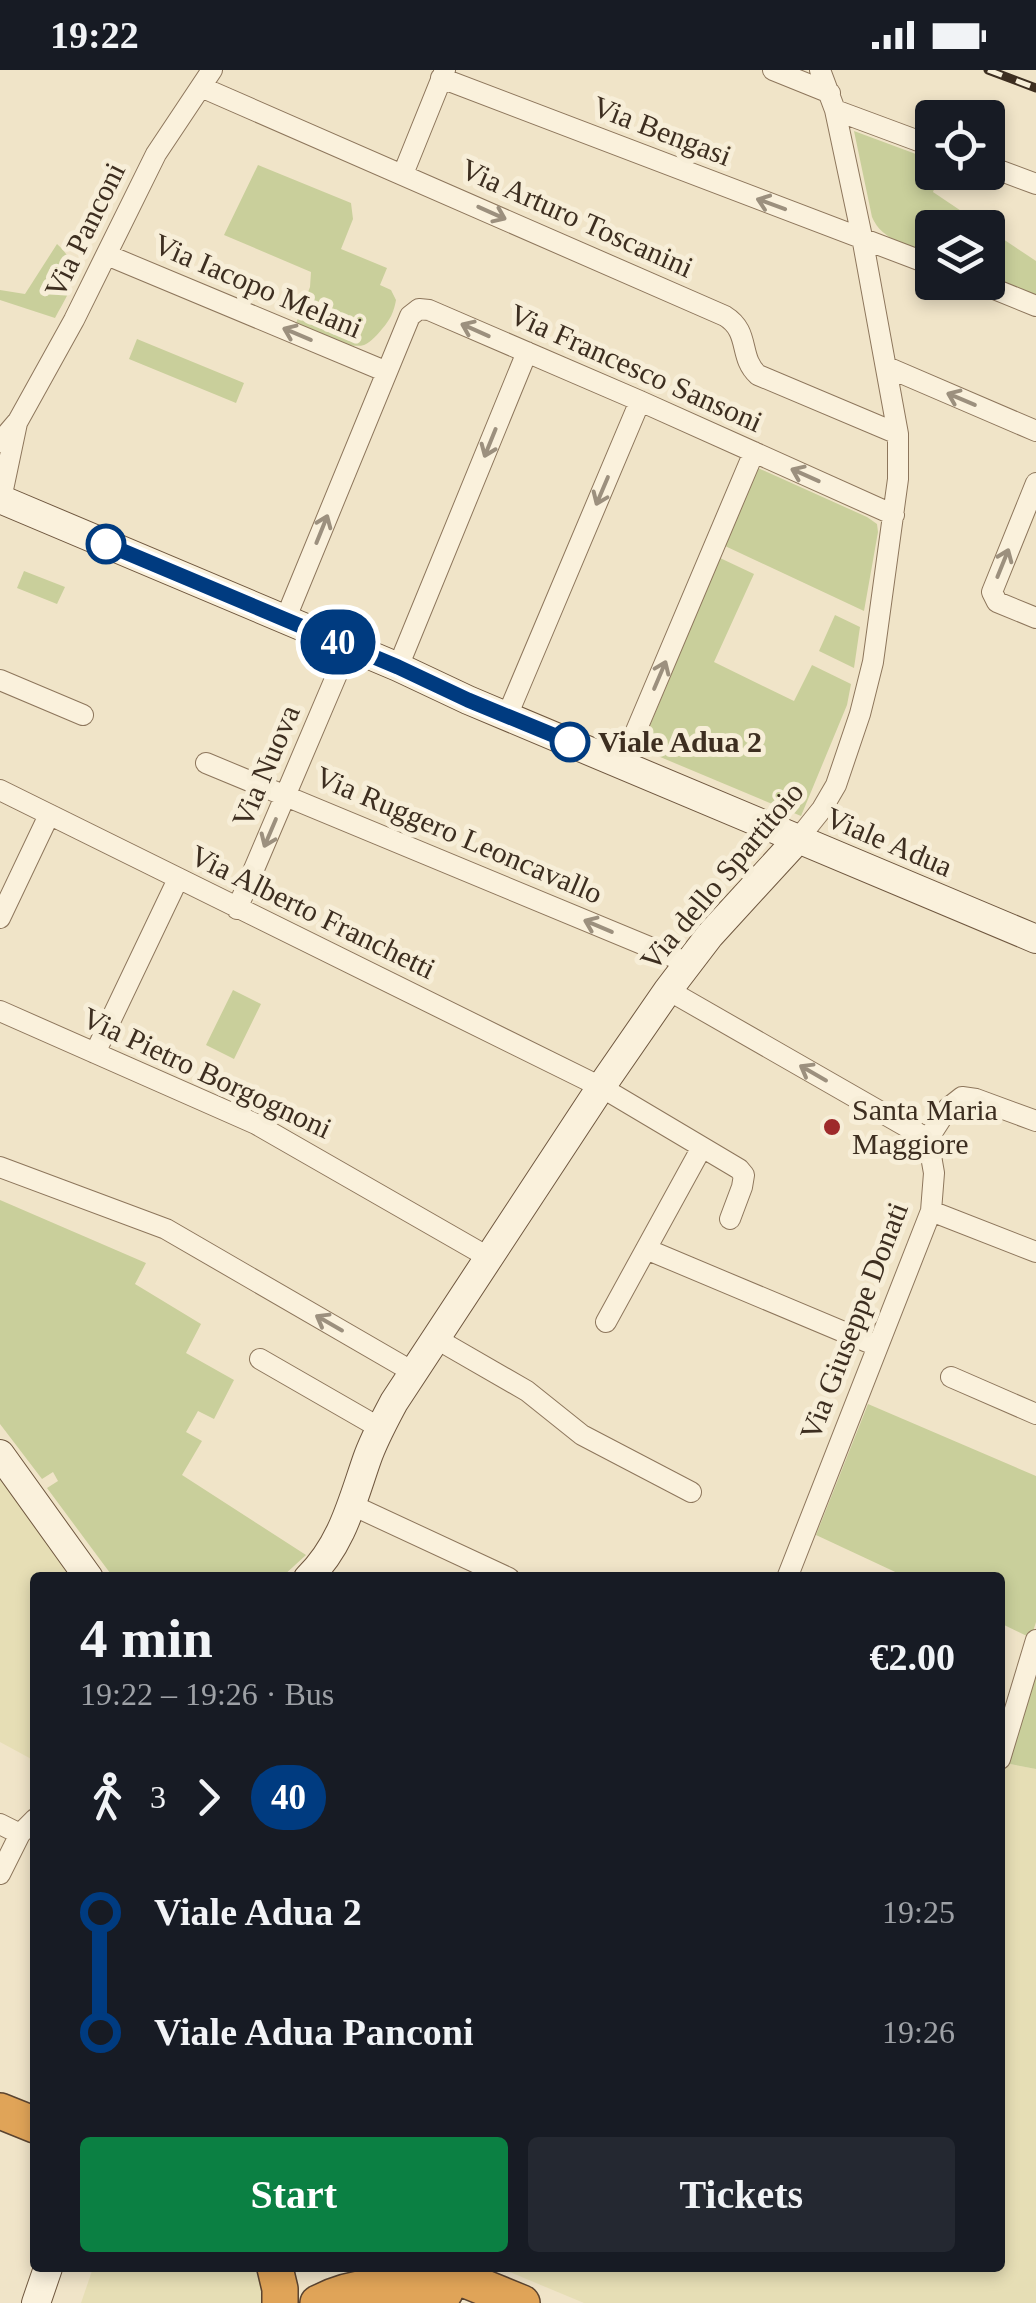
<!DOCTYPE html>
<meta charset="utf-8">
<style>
:root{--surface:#171b24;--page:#242831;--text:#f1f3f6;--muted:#9ea1a6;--accent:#0b8043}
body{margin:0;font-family:Georgia,serif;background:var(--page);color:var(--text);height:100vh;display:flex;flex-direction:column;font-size:38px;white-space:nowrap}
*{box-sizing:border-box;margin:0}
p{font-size:32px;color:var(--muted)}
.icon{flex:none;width:55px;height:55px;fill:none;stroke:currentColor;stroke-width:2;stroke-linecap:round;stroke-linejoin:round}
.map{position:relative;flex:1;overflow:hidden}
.panel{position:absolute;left:30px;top:1502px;width:975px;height:700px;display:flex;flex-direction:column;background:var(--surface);border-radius:10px;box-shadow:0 5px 15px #0003}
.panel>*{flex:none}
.badge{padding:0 20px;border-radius:32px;font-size:35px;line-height:65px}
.buttons{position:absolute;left:915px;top:30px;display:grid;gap:20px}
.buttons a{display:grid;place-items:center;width:90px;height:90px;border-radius:10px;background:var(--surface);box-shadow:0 5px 15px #0003;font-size:50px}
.map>.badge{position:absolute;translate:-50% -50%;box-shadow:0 0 0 5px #fff}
.legs{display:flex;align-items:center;gap:15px;height:110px;padding:0 50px;font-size:32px}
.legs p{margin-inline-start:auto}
.summary{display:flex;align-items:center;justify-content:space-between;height:170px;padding:0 50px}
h1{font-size:55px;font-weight:700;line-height:75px}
.action{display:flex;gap:20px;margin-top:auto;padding:20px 50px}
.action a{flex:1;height:115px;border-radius:10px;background:var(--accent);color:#fff;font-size:40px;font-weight:700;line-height:115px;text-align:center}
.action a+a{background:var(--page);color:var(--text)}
ul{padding:0 50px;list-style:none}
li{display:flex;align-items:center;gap:35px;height:120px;font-size:38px}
li i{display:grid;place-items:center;width:15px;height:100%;margin:0 12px;background:currentColor}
li i::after{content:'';width:25px;height:25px;margin:-12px;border:8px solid;border-radius:50%;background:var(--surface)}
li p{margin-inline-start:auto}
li:first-child i{background:linear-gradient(#0000 50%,currentColor 0)}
li:last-child i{background:linear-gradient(currentColor 50%,#0000 0)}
.status{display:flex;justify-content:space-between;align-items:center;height:70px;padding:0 50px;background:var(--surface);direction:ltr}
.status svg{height:28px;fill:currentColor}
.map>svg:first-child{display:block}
.farmland{fill:#e6deb5}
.green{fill:#c9cf9b}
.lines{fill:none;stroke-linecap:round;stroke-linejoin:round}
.street-casing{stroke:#8d765c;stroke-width:22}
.secondary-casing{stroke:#6f573f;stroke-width:30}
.highway-casing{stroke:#5b4430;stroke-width:38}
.street{stroke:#faf1dc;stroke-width:20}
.secondary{stroke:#faf1dc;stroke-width:28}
.highway{stroke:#e0a458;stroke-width:35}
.rail-casing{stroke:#3d2e20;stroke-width:9}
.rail{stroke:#f7eed8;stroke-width:5;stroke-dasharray:15;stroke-linecap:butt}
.oneway{stroke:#9c907e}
.line-1-casing{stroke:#fff;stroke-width:22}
.line-1{stroke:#003b80;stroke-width:15}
.stop-1-dot{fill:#fff;stroke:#003b80;stroke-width:5}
.poi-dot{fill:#9e2a2b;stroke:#f7eed8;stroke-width:4}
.labels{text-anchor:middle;stroke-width:10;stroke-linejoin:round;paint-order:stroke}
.street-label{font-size:30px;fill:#3d2e20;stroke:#f7eed8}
.stop-label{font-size:30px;font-weight:bold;fill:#3d2e20;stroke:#f7eed8;text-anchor:start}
.poi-label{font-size:30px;fill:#3d2e20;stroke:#f7eed8;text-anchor:start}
</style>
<div class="status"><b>19:22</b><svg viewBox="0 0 49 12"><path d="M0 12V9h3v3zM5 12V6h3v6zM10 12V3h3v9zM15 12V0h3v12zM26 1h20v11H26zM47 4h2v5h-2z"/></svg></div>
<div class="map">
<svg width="1036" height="2233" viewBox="0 0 1036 2233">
<rect width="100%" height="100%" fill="#f0e4c8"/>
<path class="farmland" d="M0,1408l72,99 -37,1v183l-35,-19z
M1005,1693l31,6v534h-452l-84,-35h500v-491z
M93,2198h169l5,35h-186z"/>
<path class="green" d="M854,61l78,29v12l8,1 -7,19 52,35 -53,1v26c-22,-8 -50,-13 -60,-37z
M258,95l93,38 2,16 -12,30 46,19 -7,17 11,5 5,10c-2,12 -6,20 -14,29 -4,5 -11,13 -18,16 -16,5 -53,-13 -69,-19l15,-39 1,-15 -87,-37z
M988,159l48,32v34l-48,-19z
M57,174c29,27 13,46 -2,74l-55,-18v-10l25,4z
M137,269l107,44 -8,20 -107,-44z
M758,398l109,49 10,7 1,8 -14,79 -139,-65z
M720,488l34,16 -40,88 80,39 18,-36 39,19 -4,21 -46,111 -148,-62 -8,-8 1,-11z
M24,501l41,16 -8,17 -40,-16z
M835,545l25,12 -6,41 -35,-17z
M233,920l28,14 -27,55 -28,-14z
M0,1130l146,63 -11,21 66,40 -15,29 48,27 -20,39 -16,-8 -12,21 16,9 -20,34 124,80 -24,22h-169l-66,-89 11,-7 -5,-9 -11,7 -42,-55z
M868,1334l168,72v146l-5,16 -31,-15v-45l-94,-1 -90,-42z
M1036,1588v111l-31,-6z"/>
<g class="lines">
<g class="street-casing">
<path id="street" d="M773,0l57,23
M441,8l491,187
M201,17l524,229c26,16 13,41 33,59l140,59
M835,40l97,36
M988,96l48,18
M403,104l42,-104
M107,185l280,117
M977,212l59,24
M887,297l149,64
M0,372l18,-21 56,-101 82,-166 56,-84
M1036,413l-44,109 5,10 39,16
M1,429l16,-76
M285,550l125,-304 9,-7 10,1 211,91 254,114
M398,597l129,-315
M0,610l83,35
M507,646l133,-315
M206,693l482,200
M622,694l132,-312
M0,720l601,297 101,60 -56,102 231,97
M798,769l24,-30 14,-24 24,-71 13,-52 25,-183v-45l-36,-197 -27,-127 -15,-40
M237,839l112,-263
M0,848l49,-103
M668,920l260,149
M0,941l256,113 232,133
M95,983l83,-174
M702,1077l37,22 5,6 -2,12 -12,32
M0,1097l166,62 247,143
M931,1141l105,41
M606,1252l40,-73
M435,1268l92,53 55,44 109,57
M260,1289l120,69
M951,1307l85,37
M352,1435l157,73
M787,1508l144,-367 3,-38 -6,-34 20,-31 14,-11 14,2 60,22
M1000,1689l36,-119
M0,1754l20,10
M0,1804l20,-40 15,-15"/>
</g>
<g class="secondary-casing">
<path id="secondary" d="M0,429l398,168 70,33 568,239
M0,1384l89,124
M308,1508c34,-33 44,-76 59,-119 7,-20 17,-38 27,-57l207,-315 67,-97 42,-55 88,-96
M36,2233l12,-35"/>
</g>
<g class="highway-casing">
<path id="highway" d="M0,2041l35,14
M275,2198l5,21v14
M436,2198l86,35
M318,2233c44,-23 80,-16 127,-11"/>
</g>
<use href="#street" class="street"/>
<use href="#secondary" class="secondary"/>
<use href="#highway" class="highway"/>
<g class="rail-casing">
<path id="rail" d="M988,0l48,18"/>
</g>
<use href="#rail" class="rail"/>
</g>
<defs><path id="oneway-shaft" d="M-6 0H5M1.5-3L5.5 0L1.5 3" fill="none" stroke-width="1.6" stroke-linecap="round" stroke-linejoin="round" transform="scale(2.5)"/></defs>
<g class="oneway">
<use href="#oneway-shaft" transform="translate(771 134) rotate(-160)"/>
<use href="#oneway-shaft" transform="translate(492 143) rotate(24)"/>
<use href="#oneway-shaft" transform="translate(475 260) rotate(-156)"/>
<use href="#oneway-shaft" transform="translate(297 264) rotate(-157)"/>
<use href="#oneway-shaft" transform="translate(961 329) rotate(-157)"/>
<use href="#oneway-shaft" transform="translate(490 373) rotate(112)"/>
<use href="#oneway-shaft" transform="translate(805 405) rotate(-156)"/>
<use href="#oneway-shaft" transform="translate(602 421) rotate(113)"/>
<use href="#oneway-shaft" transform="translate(322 459) rotate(-68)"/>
<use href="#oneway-shaft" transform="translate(1003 493) rotate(-68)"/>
<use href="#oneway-shaft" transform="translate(660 605) rotate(-67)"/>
<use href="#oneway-shaft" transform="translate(270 763) rotate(113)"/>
<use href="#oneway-shaft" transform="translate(598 856) rotate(-157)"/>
<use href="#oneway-shaft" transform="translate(813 1003) rotate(-150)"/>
<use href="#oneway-shaft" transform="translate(329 1253) rotate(-150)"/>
</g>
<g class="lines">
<g class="line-1-casing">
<path id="line-1" d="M106,474l292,123 70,33 102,42"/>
</g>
<use href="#line-1" class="line-1"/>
</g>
<g class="stop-1-dot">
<circle cx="106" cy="474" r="18"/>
<circle cx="570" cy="672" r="18"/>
</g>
<circle class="poi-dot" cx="832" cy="1057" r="10"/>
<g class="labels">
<g class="street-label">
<text transform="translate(662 61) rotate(21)" y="10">Via Bengasi</text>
<text transform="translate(577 148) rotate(24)" y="10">Via Arturo Toscanini</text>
<text transform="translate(85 160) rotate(-64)" y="10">Via Panconi</text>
<text transform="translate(258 216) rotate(23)" y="10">Via Iacopo Melani</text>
<text transform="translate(636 298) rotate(24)" y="10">Via Francesco Sansoni</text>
<text transform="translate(266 696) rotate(-67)" y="10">Via Nuova</text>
<text transform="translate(459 765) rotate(23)" y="10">Via Ruggero Leoncavallo</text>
<text transform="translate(889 772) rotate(23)" y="10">Viale Adua</text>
<text transform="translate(722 806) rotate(-50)" y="10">Via dello Spartitoio</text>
<text transform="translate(313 842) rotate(26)" y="10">Via Alberto Franchetti</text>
<text transform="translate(207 1003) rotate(25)" y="10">Via Pietro Borgognoni</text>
<text transform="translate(854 1251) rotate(-69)" y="10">Via Giuseppe Donati</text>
</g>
<g class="stop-label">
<text x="598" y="682">Viale Adua 2</text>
</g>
<g class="poi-label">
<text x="852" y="1050">Santa Maria<tspan x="852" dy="34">Maggiore</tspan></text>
</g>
</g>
</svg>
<div class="buttons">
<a><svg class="icon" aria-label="locate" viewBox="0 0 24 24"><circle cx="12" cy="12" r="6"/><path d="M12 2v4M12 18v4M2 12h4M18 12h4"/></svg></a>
<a><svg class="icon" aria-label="layers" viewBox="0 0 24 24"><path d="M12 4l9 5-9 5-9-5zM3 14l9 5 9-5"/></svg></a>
</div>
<b class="badge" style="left:338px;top:572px;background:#003b80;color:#fff">40</b>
<section class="panel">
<div class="summary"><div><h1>4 min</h1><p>19:22 – 19:26 · Bus</p></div><b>€2.00</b></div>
<div class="legs"><svg class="icon" aria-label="walk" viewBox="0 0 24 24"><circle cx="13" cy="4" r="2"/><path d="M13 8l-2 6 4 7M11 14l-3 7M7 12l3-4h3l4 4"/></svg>3<svg class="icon" aria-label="forward" viewBox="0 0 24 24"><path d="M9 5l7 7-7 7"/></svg><b class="badge" style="background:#003b80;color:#fff">40</b></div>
<ul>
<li><i style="color:#003b80"></i><b>Viale Adua 2</b><p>19:25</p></li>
<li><i style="color:#003b80"></i><b>Viale Adua Panconi</b><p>19:26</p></li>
</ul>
<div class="action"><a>Start</a><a>Tickets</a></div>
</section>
</div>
